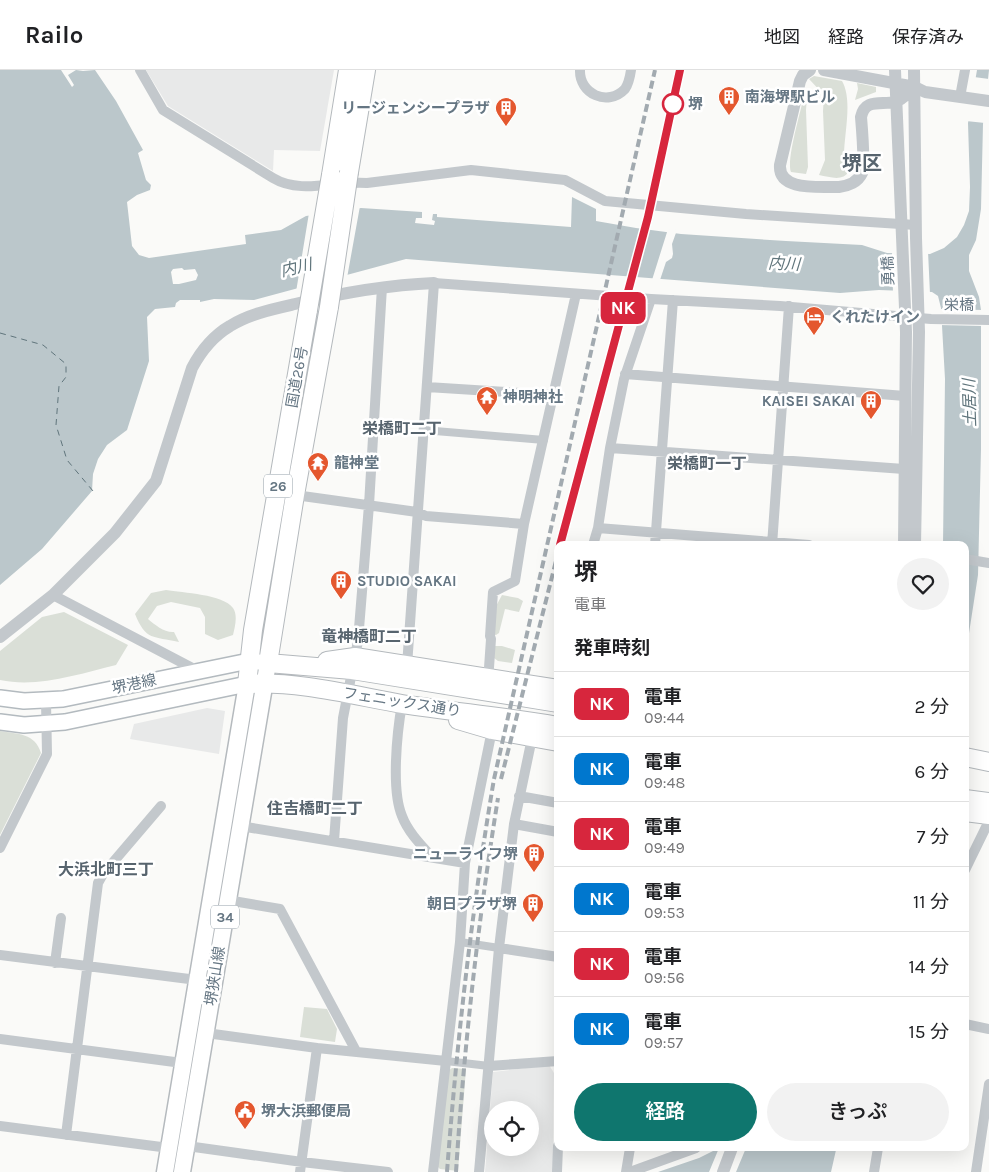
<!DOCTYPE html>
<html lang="ja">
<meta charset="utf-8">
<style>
:root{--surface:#fff;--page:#f2f2f2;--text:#202124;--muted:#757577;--line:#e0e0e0;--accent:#0f766e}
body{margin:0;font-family:Karla,"Noto Sans JP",sans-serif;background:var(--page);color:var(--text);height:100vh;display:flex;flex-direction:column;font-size:19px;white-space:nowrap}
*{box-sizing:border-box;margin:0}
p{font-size:16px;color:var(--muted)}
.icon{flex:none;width:28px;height:28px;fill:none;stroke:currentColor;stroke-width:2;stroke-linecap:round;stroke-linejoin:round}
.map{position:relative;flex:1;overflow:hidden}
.drawer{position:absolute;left:554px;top:471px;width:415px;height:610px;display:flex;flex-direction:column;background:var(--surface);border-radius:10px;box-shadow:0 5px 20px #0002}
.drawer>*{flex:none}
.badge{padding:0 10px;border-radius:8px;font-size:18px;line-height:32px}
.fabs{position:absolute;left:484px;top:1031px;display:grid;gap:10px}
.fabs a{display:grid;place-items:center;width:55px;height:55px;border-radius:50%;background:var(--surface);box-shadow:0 5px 20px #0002;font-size:25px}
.map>.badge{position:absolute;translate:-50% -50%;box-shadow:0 0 0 2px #fff}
h2{padding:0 20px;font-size:19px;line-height:45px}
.round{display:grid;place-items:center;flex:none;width:52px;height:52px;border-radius:26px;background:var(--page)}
.summary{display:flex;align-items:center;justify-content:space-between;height:85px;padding:0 20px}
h1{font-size:24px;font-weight:600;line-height:38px}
.action{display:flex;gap:10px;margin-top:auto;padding:10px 20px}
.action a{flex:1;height:58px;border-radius:30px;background:var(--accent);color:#fff;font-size:20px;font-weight:600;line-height:58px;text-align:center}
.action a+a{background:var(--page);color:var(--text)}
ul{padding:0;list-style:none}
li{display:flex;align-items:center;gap:15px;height:65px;padding:0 20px;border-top:1px solid var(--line)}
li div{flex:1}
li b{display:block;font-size:19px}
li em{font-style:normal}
li .badge{min-width:55px;font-weight:700;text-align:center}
header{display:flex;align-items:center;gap:30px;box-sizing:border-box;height:70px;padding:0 25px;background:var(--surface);border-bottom:1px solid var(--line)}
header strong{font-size:24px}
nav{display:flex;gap:28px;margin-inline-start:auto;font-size:18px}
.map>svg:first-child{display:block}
.built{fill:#e8e9e9;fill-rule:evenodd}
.green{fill:#dadfd7}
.water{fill:#bbc7cb;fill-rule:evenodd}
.pier{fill:#fafaf8}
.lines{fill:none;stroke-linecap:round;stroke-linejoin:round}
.ferry{stroke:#60757c;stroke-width:1;stroke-dasharray:6 5;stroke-linecap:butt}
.secondary-casing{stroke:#b3babf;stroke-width:18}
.primary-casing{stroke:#b5babe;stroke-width:19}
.trunk-casing{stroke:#b4b9bd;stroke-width:20}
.pedestrian{stroke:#c3c8cc;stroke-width:8}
.minor{stroke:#c3c8cc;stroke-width:10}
.tertiary{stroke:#c3c8cc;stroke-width:12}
.secondary{stroke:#fff;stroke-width:15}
.primary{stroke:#fff;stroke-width:16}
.trunk{stroke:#fff;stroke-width:18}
.rail{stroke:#a2aab0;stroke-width:4;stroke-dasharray:8 4;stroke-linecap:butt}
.trunk-bridge-casing{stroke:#b4b9bd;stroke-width:20;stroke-linecap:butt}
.trunk-bridge{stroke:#fff;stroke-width:18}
.line-casing{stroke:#fff;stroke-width:11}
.line{stroke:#d7263d;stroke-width:8}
.stop-dot{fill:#fff;stroke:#d7263d;stroke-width:2.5}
.labels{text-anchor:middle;stroke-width:5;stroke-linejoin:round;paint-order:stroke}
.shield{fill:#fff;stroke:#939fa8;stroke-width:1}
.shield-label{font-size:14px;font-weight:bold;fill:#657683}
.poi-label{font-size:15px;font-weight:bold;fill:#657683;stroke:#fff;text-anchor:start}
.stop-label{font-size:15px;font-weight:bold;fill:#657683;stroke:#fff;text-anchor:start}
.street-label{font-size:15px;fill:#657683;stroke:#fff}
.water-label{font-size:16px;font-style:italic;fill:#60757c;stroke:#fff}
.neighbourhood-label{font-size:16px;font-weight:bold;fill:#57646e;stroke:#fff}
.district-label{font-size:20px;font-weight:bold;fill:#57646e;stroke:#fff}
</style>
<header>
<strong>Railo</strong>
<nav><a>地図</a><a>経路</a><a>保存済み</a></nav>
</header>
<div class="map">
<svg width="989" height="1102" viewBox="0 0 989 1102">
<rect width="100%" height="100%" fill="#fafaf8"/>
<path class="built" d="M146,0h188l-14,81 -46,-1 -1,21 -105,-65z
M207,638l18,3 -6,43 -89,-15 4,-15z
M549,995l5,8 -1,99h-68l8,-100zM492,1040h38v38h-38z"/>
<path class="green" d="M814,6l28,5c11,19 2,53 2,75 0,5 3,10 5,15 -6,11 -19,6 -30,4l6,-15 -2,-49 1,-16 -15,-16z
M857,13l19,4v5l-21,8 3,-11z
M804,26l3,1 -1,13 2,57 -2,7 -15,-2c-5,-11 10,-62 13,-76z
M166,520c17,3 57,4 67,18 5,7 2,19 0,27l-15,5 -13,-6v-17l-5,-9 -29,-6 -14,4 -9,13c7,6 17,14 26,13l5,10c-26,-6 -33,-1 -44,-28l16,-21z
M502,525l16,3 5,3 -4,11 -14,-3 -6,24 -3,2 -3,-1 2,-26z
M64,542l64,33 -12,20c-37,9 -78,23 -116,15v-29l42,-34z
M495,576h7l13,4 -3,13 -14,-2 -4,-3z
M0,661c18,3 35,2 41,22l-41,82z
M304,937l23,2 10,20 -2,13 -35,-5z
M452,998l14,1 -8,102 -18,-2 -3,-3 11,-95z"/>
<path class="water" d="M0,0h61l11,17 2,-2 -6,-10 8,-5 7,1 12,-1 21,31 27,49 -5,3 8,27 5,5 -1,5 -13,5 -10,7 5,44 7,9 10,3 97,-14 -1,-9 36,-5 25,-14 55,-8 61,4v6h-6l-1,5 19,2 1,-4 -3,-1 1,-6h4v3l134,10 1,-30 24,12v12l40,7 45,6 105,7 76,4 25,8 43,1 14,-6 13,-11 7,-12 5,-14 1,-24 -2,-64 9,-53h12l-6,54 -2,85 -5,31 -7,15v16l10,26 2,13v139l-3,126 -13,84v-114h-22l2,-166 -4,-71 -3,-12 -6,-4 -53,-2 -39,3 -434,-34 -152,41 -40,-1 -14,3v-2h-20l-4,3 -1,4 -20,2 -8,8 2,44 -22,69 -20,15 -9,14 -5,15 -1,17 -50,58 -42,36zM182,198l2,2 11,-1 3,6 -2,5 -17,4h-6l-2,-12 2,-3z
M719,1078h115l2,2 -5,22h-173l41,-14z"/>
<path class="pier" d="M974,7l15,2 -4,44 -19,-2z
M360,136l-13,72 -51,14 13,-79z
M668,159l9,1 -5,14 1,10 -1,4 -6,4 -6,18h-8z
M892,181h36l2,43 -37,-1z
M939,239l44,1v16l-44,-1z
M719,1078h27l-10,24h-27z"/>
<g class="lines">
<path class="ferry" d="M0,263l43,12 23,19v13l-7,9 -3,39 11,35 26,31"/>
<g class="secondary-casing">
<path id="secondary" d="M0,628l24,3 39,-2 186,-38 19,2
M0,652l24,3 41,-3 182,-38"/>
</g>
<g class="primary-casing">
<path id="primary" d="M165,1102l82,-488
M182,1102l86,-509"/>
</g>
<g class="trunk-casing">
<path id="trunk" d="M349,102l17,-102
M331,105l17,-105
M329,237l-34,188 -27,168 84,7 206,33
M308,240l-55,320 -6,54c52,-3 104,11 155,20 52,8 104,13 156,22
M327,591l28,-4 203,32
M458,650l34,10 66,12
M965,687l24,5
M965,729l24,3
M965,742l24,3"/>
</g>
<path class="pedestrian" d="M423,360l121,10
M460,872l39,6
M446,991l43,5"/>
<path class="minor" d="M140,0l23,40 110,68c28,17 63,2 94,5l104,-13 94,10 40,21 141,13 170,11
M580,0c-1,24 28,37 45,19 4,-6 5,-12 6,-19
M960,27l5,-27
M625,304l280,22
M427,317l126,8
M610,378l294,21
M295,425l122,17 9,4 98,8
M598,458l211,17
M593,475l5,-17 12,-80 14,-69 27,-80
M655,475l18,-245
M772,475l17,-239
M965,489l24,4
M53,525l145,76
M407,596l27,-383 217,16 129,7 151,13 58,1
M488,612l3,-43 -1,-3 3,-44 22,-11 9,-57 52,-230
M402,634c-5,28 -11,86 0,112 6,16 19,29 30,41
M519,726l39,7
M514,754l44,8
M240,756l225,37
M334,771l9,-123 15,-77 11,-136 13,-218
M0,778l47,-94 -1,-53
M965,800l24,-49
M227,830l53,9 76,142
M499,878l59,9
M0,885l197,25
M55,893l6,-45
M965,954l24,5
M206,963l111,15 129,13
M0,969l182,24
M489,996l69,-5
M0,1056l169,22
M66,1065l32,-252 5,-9 58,-68
M187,1076l115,16 86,10
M300,1102l17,-124
M433,1102l27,-230 5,-79 27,-133
M479,1102l20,-224 15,-124 18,-86
M557,1102l1,-26
M626,1102l4,-24
M630,1102l66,-24
M874,1102l4,-24
M976,1102l13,-88"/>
<path class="tertiary" d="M810,0l-7,5 -3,6 -20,84c-2,27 41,21 59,22 9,-1 19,-5 23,-14 3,-10 0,-44 -1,-56 4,-19 20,-12 34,-15 7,-2 14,-10 20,-15
M824,0l91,17 10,5 64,9
M895,0l11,262 -2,213
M914,0l2,168 3,94 -4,213
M0,567l53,-42 62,-62 41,-52 36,-113c9,-17 21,-32 38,-42 19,-12 43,-17 65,-22 46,-11 92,-19 139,-21
M723,1102l9,-24"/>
<use href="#secondary" class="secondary"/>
<use href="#primary" class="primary"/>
<use href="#trunk" class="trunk"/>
<path class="rail" d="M559,475l89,-328 32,-147
M501,709l57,-226
M447,1102c10,-132 25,-263 47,-393l161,-709
M456,1102c8,-125 22,-250 42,-374"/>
<g class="trunk-bridge-casing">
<path id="trunk-bridge" d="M329,237l20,-135
M308,240l23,-135"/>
</g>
<use href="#trunk-bridge" class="trunk-bridge"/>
</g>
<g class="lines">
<g class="line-casing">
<path id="line" d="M560,475l88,-328 32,-147"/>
</g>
<use href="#line" class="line"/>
</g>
<defs>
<g id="building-pin" transform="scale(1.125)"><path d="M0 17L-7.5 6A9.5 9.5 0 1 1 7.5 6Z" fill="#e4572e" stroke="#fff"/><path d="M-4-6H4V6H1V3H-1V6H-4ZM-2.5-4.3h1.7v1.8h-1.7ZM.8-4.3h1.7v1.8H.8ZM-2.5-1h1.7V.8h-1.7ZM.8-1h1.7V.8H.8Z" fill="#fff"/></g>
<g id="hotel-pin" transform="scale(1.125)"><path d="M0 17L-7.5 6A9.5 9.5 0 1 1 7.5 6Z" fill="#e4572e" stroke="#fff"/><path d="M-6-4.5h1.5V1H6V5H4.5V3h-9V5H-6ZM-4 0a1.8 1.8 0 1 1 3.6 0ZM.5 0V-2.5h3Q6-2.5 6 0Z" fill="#fff"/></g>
<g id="temple-pin" transform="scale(1.125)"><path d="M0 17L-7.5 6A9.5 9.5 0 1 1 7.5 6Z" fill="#e4572e" stroke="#fff"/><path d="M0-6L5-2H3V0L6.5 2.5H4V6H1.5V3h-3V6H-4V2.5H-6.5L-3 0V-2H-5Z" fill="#fff"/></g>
<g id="civic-pin" transform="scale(1.125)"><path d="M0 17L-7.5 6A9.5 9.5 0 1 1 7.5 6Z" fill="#e4572e" stroke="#fff"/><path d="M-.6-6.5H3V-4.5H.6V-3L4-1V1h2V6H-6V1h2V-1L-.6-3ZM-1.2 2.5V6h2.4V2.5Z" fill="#fff"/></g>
</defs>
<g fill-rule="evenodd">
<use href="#building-pin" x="729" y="27"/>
<use href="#building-pin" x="506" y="38"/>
<use href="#hotel-pin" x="814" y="247"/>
<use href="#temple-pin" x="487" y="327"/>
<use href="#building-pin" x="871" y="331"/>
<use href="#temple-pin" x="318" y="393"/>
<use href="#building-pin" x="341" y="511"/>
<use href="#building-pin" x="534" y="784"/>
<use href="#building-pin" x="533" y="834"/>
<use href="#civic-pin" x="245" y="1041"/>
</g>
<circle class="stop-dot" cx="673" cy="34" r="10"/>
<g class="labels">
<g class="shield">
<rect x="264" y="404.5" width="28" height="23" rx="4"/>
<rect x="211" y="835.5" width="28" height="23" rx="4"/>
</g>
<g class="shield-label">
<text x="278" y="421">26</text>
<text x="225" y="852">34</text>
</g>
<g class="poi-label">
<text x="745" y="32">南海堺駅ビル</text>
<text x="490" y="43" text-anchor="end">リージェンシープラザ</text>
<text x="830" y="252">くれたけイン</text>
<text x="503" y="332">神明神社</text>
<text x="855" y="336" text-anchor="end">KAISEI SAKAI</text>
<text x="334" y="398">龍神堂</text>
<text x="357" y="516">STUDIO SAKAI</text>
<text x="518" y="789" text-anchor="end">ニューライフ堺</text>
<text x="517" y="839" text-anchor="end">朝日プラザ堺</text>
<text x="261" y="1046">堺大浜郵便局</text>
</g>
<g class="stop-label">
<text x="688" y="39">堺</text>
</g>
<g class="street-label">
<text transform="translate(888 201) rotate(-92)" y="5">勇橋</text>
<text x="959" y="240">栄橋</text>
<text transform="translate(297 307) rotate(-80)" y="5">国道26号</text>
<text transform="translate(134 614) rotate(-12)" y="5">堺港線</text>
<text transform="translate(402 632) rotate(9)" y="5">フェニックス通り</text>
<text transform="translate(215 906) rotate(-81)" y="5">堺狭山線</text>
</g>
<g class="water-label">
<text transform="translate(784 193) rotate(3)" y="6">内川</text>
<text transform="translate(296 197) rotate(-13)" y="6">内川</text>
<text transform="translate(969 333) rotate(-92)" y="6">土居川</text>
</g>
<g class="neighbourhood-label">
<text x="402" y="364">栄橋町二丁</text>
<text x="707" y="399">栄橋町一丁</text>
<text x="369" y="572">竜神橋町二丁</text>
<text x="315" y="744">住吉橋町二丁</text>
<text x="106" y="805">大浜北町三丁</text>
</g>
<g class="district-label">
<text x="862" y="100">堺区</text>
</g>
</g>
</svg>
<div class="fabs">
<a><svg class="icon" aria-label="locate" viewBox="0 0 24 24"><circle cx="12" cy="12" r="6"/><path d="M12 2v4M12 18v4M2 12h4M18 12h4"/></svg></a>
</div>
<b class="badge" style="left:623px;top:238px;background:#d7263d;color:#fff">NK</b>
<section class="drawer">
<div class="summary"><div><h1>堺</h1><p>電車</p></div><a class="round"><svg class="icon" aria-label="heart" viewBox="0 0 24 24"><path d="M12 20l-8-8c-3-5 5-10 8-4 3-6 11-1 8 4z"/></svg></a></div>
<h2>発車時刻</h2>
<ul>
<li><span class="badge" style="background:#d7263d;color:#fff">NK</span><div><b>電車</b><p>09:44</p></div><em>2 分</em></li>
<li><span class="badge" style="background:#0077ce;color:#fff">NK</span><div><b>電車</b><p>09:48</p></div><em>6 分</em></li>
<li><span class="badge" style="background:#d7263d;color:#fff">NK</span><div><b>電車</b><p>09:49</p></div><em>7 分</em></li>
<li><span class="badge" style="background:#0077ce;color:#fff">NK</span><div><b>電車</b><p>09:53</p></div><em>11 分</em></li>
<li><span class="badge" style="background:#d7263d;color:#fff">NK</span><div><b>電車</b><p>09:56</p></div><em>14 分</em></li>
<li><span class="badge" style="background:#0077ce;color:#fff">NK</span><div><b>電車</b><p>09:57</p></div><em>15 分</em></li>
</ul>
<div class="action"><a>経路</a><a>きっぷ</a></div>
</section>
</div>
